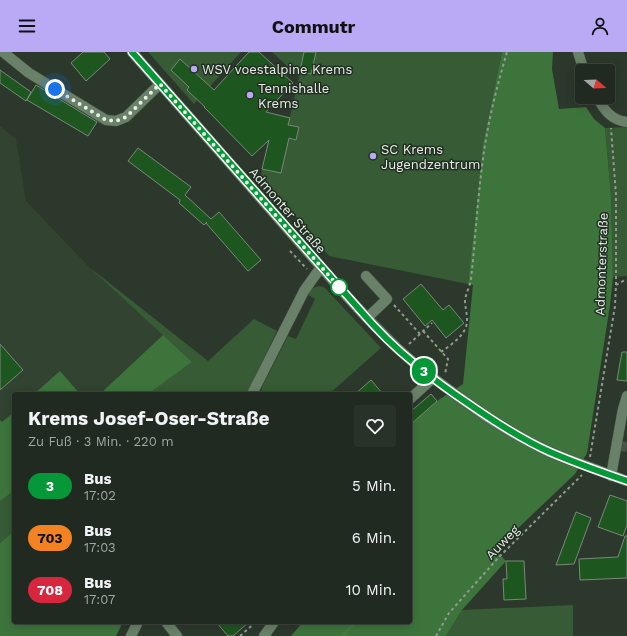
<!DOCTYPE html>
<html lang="de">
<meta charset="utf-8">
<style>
:root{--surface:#212a20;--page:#293229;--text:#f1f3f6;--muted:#a2a7a5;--line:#3e463e;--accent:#baaaf6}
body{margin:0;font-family:"Work Sans",sans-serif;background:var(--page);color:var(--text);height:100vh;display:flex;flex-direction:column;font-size:15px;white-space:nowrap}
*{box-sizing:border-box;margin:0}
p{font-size:13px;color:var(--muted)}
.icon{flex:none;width:22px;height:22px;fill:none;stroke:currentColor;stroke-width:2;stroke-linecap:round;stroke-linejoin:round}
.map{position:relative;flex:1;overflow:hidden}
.panel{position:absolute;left:12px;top:340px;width:400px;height:232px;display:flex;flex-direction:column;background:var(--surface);border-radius:4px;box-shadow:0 2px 10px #0003,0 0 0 1px var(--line)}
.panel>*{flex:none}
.badge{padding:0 8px;border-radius:13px;font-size:14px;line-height:26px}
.needle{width:26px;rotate:109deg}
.fabs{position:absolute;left:575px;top:12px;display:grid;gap:8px}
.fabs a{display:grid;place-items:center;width:40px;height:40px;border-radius:4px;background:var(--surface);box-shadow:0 2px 10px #0003,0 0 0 1px var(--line);font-size:20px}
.you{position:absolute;width:20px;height:20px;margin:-10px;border:3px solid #fff;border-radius:50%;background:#1a73e8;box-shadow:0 0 0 6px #1a73e833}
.map>.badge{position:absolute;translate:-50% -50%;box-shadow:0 0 0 2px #fff}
.round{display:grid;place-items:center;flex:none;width:42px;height:42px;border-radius:4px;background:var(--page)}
.head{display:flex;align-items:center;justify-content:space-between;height:68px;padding:0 16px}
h1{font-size:19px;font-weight:700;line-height:30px}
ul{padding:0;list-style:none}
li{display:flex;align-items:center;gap:12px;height:52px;padding:0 16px}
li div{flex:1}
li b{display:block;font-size:15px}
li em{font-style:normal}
li .badge{min-width:44px;font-weight:700;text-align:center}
header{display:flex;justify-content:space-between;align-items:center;height:52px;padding:0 16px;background:var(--accent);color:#111;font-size:18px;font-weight:700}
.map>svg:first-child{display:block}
.built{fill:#324331}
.green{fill:#365b35}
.forest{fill:#3d743c}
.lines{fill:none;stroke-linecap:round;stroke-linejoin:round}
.stream{stroke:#437a42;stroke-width:3.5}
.building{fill:#1e561f;stroke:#7a887a}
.minor-tunnel{stroke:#485347;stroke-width:10;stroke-dasharray:10 5;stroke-linecap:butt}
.minor-casing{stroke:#4a5549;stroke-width:11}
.path{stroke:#919b90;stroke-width:2;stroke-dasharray:3 3;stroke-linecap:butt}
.minor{stroke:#698168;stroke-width:10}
.line-casing{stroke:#fff;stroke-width:9}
.line{stroke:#059738;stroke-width:6}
.walk{stroke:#e7efe7;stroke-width:4;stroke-dasharray:0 7.2}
.poi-dot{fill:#baaaf6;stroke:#222e22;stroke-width:1.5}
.stop-dot{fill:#fff;stroke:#059738;stroke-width:2}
.labels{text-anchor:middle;stroke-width:3;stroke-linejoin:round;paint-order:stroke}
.poi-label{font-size:13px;fill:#e7efe7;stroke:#222e22;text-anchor:start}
.street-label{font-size:13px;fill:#e7efe7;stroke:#222e22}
</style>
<header><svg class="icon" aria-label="menu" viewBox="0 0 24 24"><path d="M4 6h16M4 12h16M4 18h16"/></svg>Commutr<svg class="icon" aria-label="person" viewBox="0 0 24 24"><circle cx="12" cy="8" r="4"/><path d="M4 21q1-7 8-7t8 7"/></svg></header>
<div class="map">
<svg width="627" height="584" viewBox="0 0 627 584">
<rect width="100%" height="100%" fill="#2c382b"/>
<path class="built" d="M0,74l16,13 10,62 63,66 119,94 -37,33h-157v137l-14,12z"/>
<path class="green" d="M148,0h93l-47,52z
M272,0h230l-19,92 -15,140 -139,-28 -68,-81 13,-61 16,3 9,-40z
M627,75v149l-14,1 -2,-81 -6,-68z
M89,215l119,94 46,-42 23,12 -30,63h-99l44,-32z
M319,234l5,1 57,61 -52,46h-68l1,-7 26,-51 8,3 19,-40 -7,-4c1,-6 6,-8 11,-9z
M14,439v40l-14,12v-42z
M573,553v31h-127l16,-26z"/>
<path class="forest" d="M502,0h51l-1,17 7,40 27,-2 8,12 11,9 6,68 2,81 -3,28 -23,148 -12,21 -80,76 11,11 -44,49 -16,26h-155l12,-14h107v-197l27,-24 26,-17 10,-99 -5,-1 15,-140z
M163,283l29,27 -44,32h-48z
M60,319l20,23h-46z
M14,360v79l-14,10v-81l2,2z
M14,479v91h109l-7,14h-116v-93z"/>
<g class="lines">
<path class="stream" d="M343,584l12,-14"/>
</g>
<path class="building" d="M83,0h21l6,7 -24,22 -15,-18z
M249,0h10l34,31 -27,29 24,6 -2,7 11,2 -3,13 -7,-2 -8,35 -19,-4 7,-29 -17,16 -48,-49h1l-18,-17 2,-3 -18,-17 9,-11 34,31z
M304,0h12l-5,22 -11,-3z
M0,18l31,22 -5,9 -26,-18z
M36,33l61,37 -9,14 -61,-36z
M138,96l53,39 -6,8 26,24 8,-7 42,48 -13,11 -42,-48 1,-1 -3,3 -25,-22 1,-3 -52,-39z
M421,232l22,26 6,-5 15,18 -18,15 -14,-18 -7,6 -22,-27z
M0,292l23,26 -23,20z
M622,300h5v29l-10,-1z
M371,328l12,14h-28z
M431,342l6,7 -27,24v-13z
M610,443l17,6v24l-4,11 -25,-9z
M576,460l15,6 -17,46 -18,1z
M625,484h2v42l-47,2 -1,-21 39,-2z
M506,509h18l2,38 -22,1 -1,-21h4z
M216,570h33l-16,14h-5z"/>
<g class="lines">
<path class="minor-tunnel" d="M620,394l7,1"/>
<g class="minor-casing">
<path id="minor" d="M3,0l26,21 77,47 10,1 10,-4 34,-33
M132,0l211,240 24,26 29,29 18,16 30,23 44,32 25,15 36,19 78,29
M578,0l6,19
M597,45c7,13 14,23 30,25
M366,224l21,23 -20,19
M252,342l52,-103 17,-24
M410,347l23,-21
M611,424l12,-67 4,-13
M166,570l11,14
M131,584l7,-14
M264,584l10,-14"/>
</g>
<path class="path" d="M290,199l17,18
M616,233l7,-4 4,-1
M394,253l26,29
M423,279l25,28 -3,15
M409,292l23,-21
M441,300c11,-8 27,-18 26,-33 0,-6 -2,-12 -2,-19 1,-7 5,-14 6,-21 5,-44 7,-90 14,-134 5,-32 13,-62 22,-93
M590,405l25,-151 1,-21v-90l-5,-67
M240,584l16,-14
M436,584l13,-23 50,-56 83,-82"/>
<use href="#minor" class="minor"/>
</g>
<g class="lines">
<g class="line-casing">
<path id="line" d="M132,0l227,257c17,20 36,39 56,55 18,15 36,28 54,40 26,18 53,36 81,48 25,11 51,20 77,29"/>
</g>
<use href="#line" class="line"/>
<path class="walk" d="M55,37l51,31 10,1 10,-4 34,-33 179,203"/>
</g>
<g class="poi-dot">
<circle cx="194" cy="17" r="4"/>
<circle cx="250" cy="43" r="4"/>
<circle cx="373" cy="104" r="4"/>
</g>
<circle class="stop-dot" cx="339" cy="235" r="8"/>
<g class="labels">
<g class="poi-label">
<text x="202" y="22">WSV voestalpine Krems</text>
<text x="258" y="41">Tennishalle<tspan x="258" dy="15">Krems</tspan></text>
<text x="381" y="102">SC Krems<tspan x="381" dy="15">Jugendzentrum</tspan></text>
</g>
<g class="street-label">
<text transform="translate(288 158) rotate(49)" y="5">Admonter Straße</text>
<text transform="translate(601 212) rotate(-88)" y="5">Admonterstraße</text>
<text transform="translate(502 490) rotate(-46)" y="5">Auweg</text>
</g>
</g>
</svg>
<div class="fabs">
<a><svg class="needle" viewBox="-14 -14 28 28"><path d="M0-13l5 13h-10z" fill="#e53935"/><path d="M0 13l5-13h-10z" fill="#a2a7a5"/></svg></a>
</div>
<div class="you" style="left:55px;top:37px"></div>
<b class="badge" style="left:424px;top:319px;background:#059738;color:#fff">3</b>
<section class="panel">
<div class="head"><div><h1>Krems Josef-Oser-Straße</h1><p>Zu Fuß · 3 Min. · 220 m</p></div><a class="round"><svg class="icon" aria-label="heart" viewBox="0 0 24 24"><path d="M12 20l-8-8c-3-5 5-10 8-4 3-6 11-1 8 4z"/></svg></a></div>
<ul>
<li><span class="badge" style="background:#059738;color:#fff">3</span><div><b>Bus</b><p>17:02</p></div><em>5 Min.</em></li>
<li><span class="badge" style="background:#f58220;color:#111">703</span><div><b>Bus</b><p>17:03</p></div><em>6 Min.</em></li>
<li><span class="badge" style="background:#d7263d;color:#fff">708</span><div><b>Bus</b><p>17:07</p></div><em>10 Min.</em></li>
</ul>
</section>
</div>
